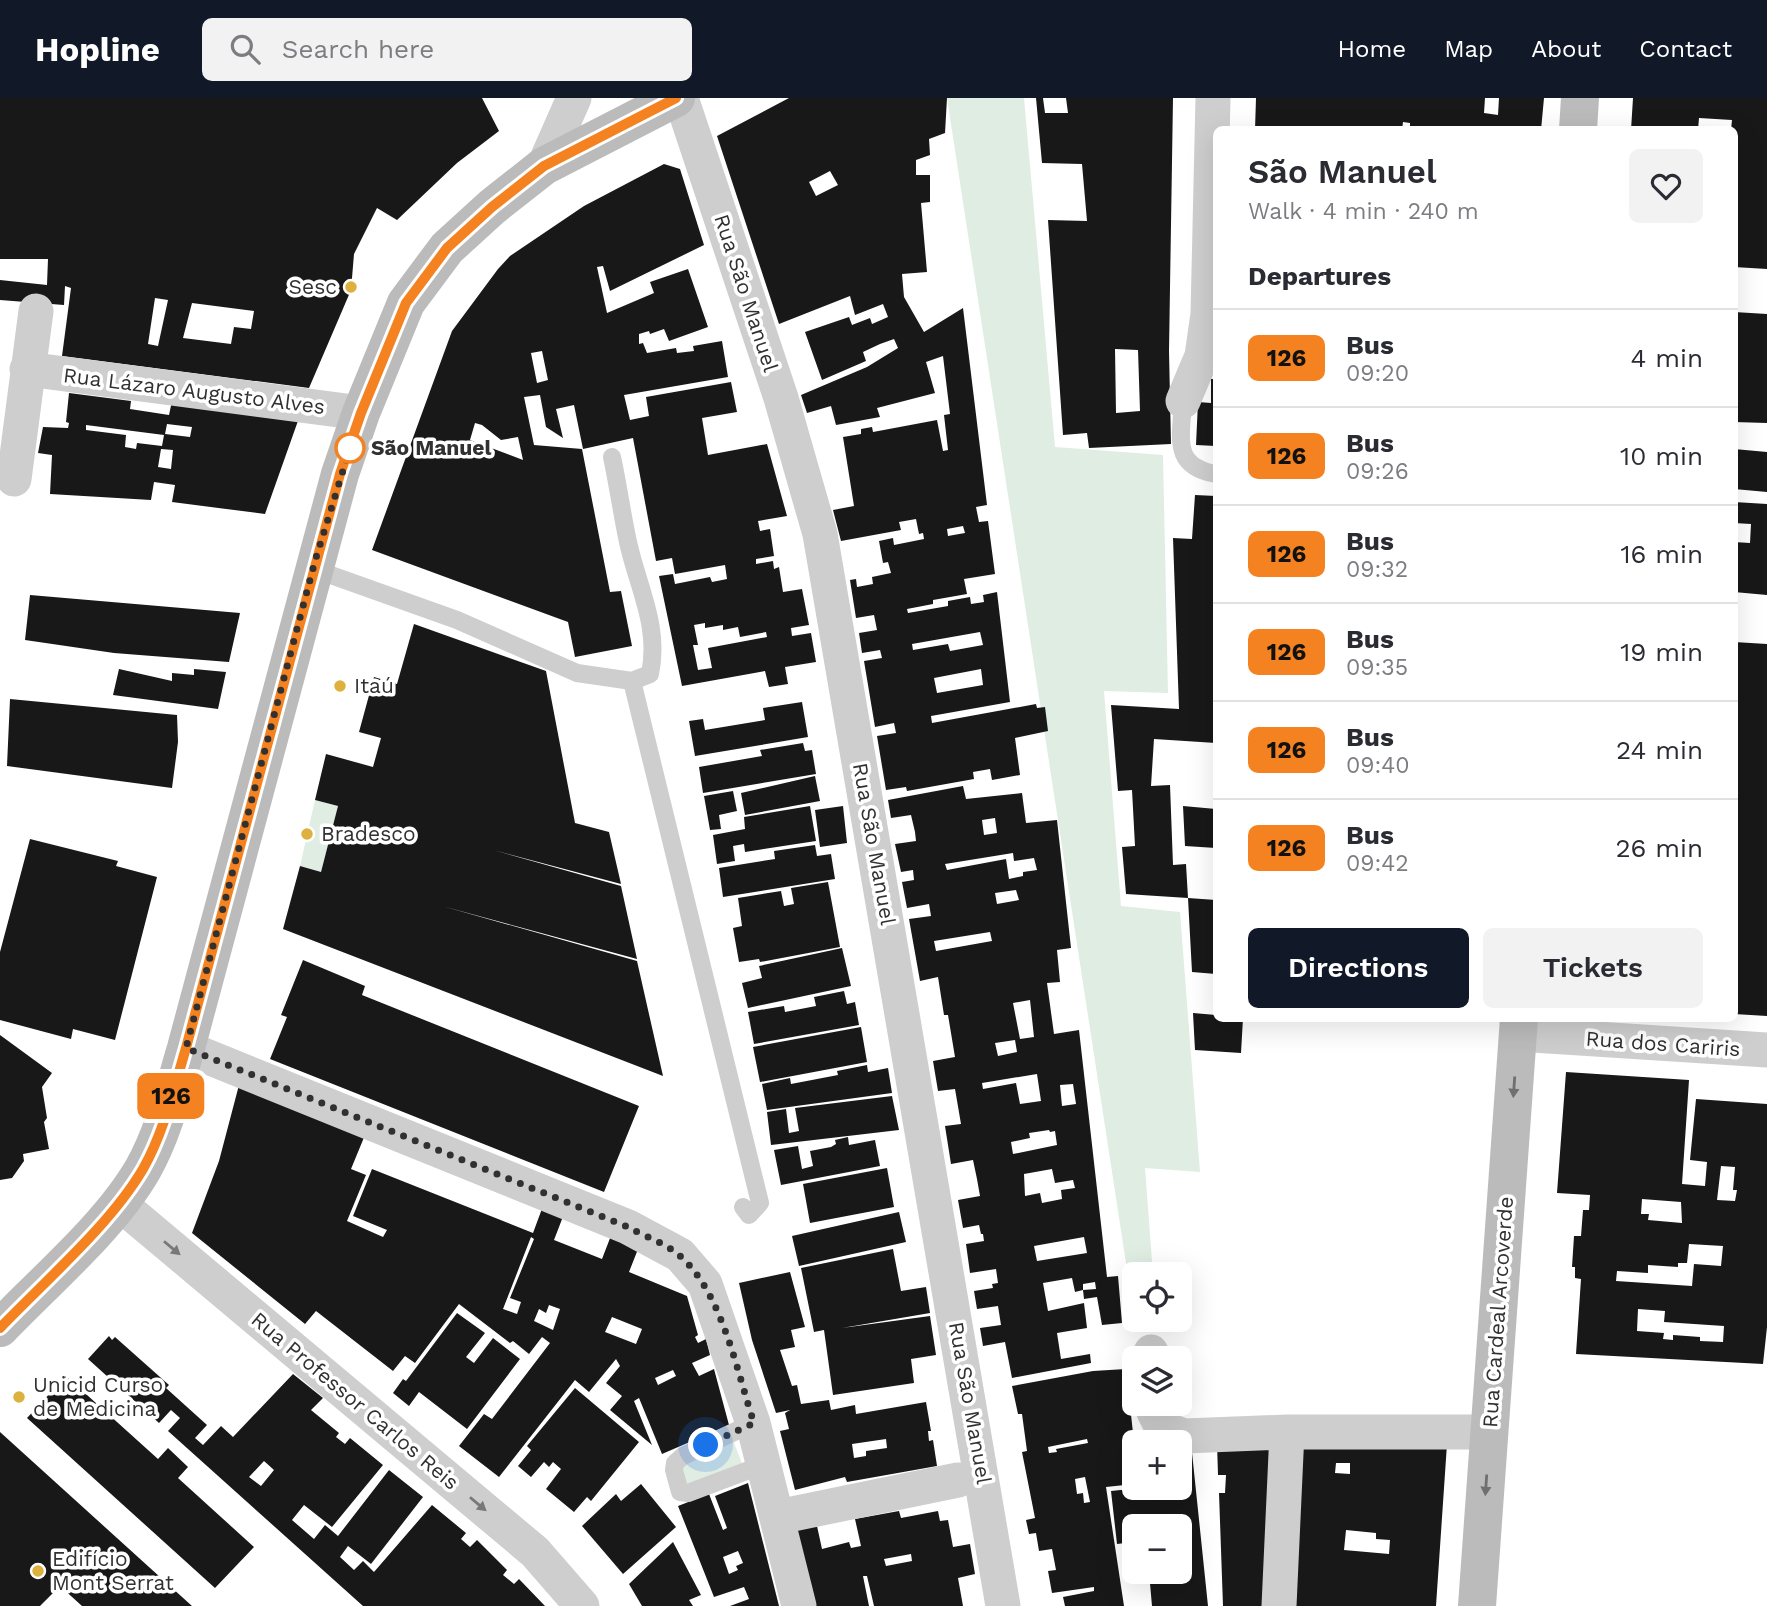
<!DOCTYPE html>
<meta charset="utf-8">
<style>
:root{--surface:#fff;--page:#f2f2f3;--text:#2b2b33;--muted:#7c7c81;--line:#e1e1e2;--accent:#111827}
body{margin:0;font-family:"Work Sans",sans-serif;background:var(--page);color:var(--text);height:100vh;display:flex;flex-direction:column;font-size:26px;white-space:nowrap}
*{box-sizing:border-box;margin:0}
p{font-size:23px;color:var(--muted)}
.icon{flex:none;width:38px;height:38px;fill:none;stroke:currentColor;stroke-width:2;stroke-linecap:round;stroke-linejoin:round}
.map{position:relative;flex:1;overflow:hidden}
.panel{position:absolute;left:1213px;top:28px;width:525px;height:896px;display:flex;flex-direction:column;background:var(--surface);border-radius:10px;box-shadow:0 7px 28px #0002}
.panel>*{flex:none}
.badge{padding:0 14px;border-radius:10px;font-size:24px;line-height:46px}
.controls{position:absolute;left:1122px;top:1164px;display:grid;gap:14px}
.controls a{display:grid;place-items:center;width:70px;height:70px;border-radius:10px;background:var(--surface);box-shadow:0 7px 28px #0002;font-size:35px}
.you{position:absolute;width:35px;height:35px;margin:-18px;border:5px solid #fff;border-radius:50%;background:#1a73e8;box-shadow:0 0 0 10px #1a73e833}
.map>.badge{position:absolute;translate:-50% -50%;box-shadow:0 0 0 4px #fff}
h2{padding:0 35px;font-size:26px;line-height:63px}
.round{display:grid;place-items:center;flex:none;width:74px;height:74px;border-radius:10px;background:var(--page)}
.overview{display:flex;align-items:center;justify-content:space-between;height:119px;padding:0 35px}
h1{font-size:33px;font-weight:600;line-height:52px}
.action{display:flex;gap:14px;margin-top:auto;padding:14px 35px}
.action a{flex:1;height:80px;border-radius:10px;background:var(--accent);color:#fff;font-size:28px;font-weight:600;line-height:80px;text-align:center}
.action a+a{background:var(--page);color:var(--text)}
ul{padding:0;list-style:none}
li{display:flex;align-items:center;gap:21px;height:98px;padding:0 35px;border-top:2px solid var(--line)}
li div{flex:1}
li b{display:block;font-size:26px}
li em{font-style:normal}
li .badge{min-width:77px;font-weight:700;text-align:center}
header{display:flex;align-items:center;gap:42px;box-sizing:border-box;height:98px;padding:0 35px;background:var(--accent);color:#fff}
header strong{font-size:33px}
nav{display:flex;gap:38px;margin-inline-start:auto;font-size:24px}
.search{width:490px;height:63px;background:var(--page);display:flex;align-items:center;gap:18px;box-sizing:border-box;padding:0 24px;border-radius:10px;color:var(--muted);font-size:26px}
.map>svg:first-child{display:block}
.green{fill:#e0ede3}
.building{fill:#181818;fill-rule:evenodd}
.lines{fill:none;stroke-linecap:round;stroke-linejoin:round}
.lane{stroke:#cecece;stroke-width:18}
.street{stroke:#cecece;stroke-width:35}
.secondary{stroke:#bbb;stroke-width:38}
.oneway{fill:#6f6f6f}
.oneway2{fill:#787878}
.line-casing{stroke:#fff;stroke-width:16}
.line{stroke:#f58220;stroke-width:10}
.walk{stroke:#313131;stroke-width:7;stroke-dasharray:0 12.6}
.poi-dot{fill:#ddb13e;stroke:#fff;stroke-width:2.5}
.stop-dot{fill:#fff;stroke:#f58220;stroke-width:3.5}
.labels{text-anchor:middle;stroke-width:7;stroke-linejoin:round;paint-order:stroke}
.poi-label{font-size:21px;fill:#313131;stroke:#fff;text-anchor:start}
.street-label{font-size:21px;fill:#313131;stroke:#fff}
.stop-label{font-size:21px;font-weight:bold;fill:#313131;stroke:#fff;text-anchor:start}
</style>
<header>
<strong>Hopline</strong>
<div class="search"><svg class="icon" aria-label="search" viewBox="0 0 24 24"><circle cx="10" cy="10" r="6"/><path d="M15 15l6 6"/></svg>Search here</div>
<nav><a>Home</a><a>Map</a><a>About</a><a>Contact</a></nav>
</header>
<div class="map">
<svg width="1767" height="1508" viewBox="0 0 1767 1508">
<rect width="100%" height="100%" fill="#fff"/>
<path class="green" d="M947,0h77l31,349 108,8 5,238 -64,-2 17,215 59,6 20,260 -55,-4 8,106h-19v41z
M315,702l23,6 -17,66 -21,-6z
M733,1342l11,29 -56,21 -11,-29z"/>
<path class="building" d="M0,0h482l17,33 -42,32 -60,57 -20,-12 -23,46 -3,36 -42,98 -247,-32 9,-68 -6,-2 -1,19 -64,-5v-20l47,5 1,-26h-48zM155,200l13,2 -10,46 -10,-2zM192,205l62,8 -3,18 -17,-2 -3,17 -48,-6z
M789,0h158l-2,35 -16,6 1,16 -14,5v15h14v27l-9,1 6,69 -25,2 2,23 20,35 39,-24 24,197 -11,2 3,15 9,-1 7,53 -31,5 3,15 -34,6v4l-26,5 1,4 40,-7v-5l22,-4 1,7 13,-2 -1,-7 14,-3 13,110 -79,14 1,7 104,-19 1,4 8,-1 3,24 -33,7 5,37 -28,5 -2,-11 -17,3 1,7 -67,12 -1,-4 -20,3 -9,-54 19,-3 -2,-10 -19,4 -11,-66 18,-3 -2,-8 -18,3 -3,-20 18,-3 -3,-15 -18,3 -6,-38 6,-1 1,8 16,-3 -1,-7 19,-4 -3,-11 -5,1 -4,-22 14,-3 1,7 30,-6 -1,-6 -4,1 -3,-15 -17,3 2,8 -60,11 -8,-31 21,-4 -11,-69 18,-3v-5l11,-2 1,5 64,-12 6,31 5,-1 -4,-35 6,-1 -7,-58 -17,6 9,31 -58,15 3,9 -44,8 -5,-19 -24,7 -6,-18 66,-28 31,-19 -4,-9 -14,5 -17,8 3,9 -44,19 -17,-48 44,-15 3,8 18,-7 2,6 16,-7 -5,-13 -28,11 -5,-19 -71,28 -62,-188zM830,73l8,14 -22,11 -7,-14zM963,428l2,7 -17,3 -1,-7zM980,534l3,13 -33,6 -2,-7 -35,6 -1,-6zM981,571l2,16 -46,8 -3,-15z
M1036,0h7l2,15h23l-2,-15h107l-4,253 2,93 -82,4 -2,-15 -24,2 -15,-215 39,1 -5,-57 -40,-1zM1115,251l23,1 2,61 -24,2z
M1256,0h229l-1,15 14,2 1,-17h45l-3,32h-131v-7l-7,-1 -1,8h-147z
M1633,0h134v171l-33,-2v-137h-3l1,-10 -33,-2 -1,12h-67z
M664,66l16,5 24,76 -94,46 -7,-25 -6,1 10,46 47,-20 -4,-11 38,-13 20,58 -39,14 -5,-12 -14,5 -1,-3 -10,3v10l4,-1 4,10 29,-5 1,5 17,-2 -1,-5 29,-5 6,36 -104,18 6,25 19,-4 -3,-19 85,-15 6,30 -35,6 6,37 59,-11 20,72 -29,5 2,10 10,-2 4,27 -18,3v5l17,-3 1,8 5,-2 4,25 19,-3 7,36 -18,3 1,8 19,-3 5,29 -31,5 3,17 -19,3 -4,-16 -83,15 -23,-110 14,-2 2,10 35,-7 2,5 15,-3 -2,-14 -50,9 -3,-16 -16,3 -23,-123 -50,11 -9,-44 -18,4 7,29 -17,-11 -6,-32 -16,2 10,48 48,4 28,143 11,-1 11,55 -57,11 -7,-35 -196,-72 80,-219 46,-62 12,-13 74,-50zM542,253l6,29 -11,3 -6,-30zM475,325l7,2 19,15 17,-3 5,23 -53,-20zM705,525v5l18,-3v5l15,-3 2,10 26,-5 1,5 -59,11 4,20 -14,2 -5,-25h5l-4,-20z
M1734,214l33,2v109l-33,-1z
M1211,281h5v67l-20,-1 2,-43 13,1z
M69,295l62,8 -1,8 39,6 3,-14 127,17 -34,96 -93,-12 3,-17 -21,-3 -3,18 -101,-6 2,-39 -14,-2 5,-26 25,1 1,-5 -3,-1zM167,326l25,3 -2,10 -25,-3zM86,327l78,10 -2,11 -25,-3 -1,6 -11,-2 1,-12 -40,-5zM161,351l12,1 -2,19 -13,-2z
M1734,351l33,3v40l-33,-3z
M1195,397l21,1v247l-62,-4 -3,47 19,-1 3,80 13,-1 2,34 28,2v74l-24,-2 -4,-74 -62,-4 -4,-47 13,-1 -3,-56 -14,1 -7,-86 68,4 -6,-171 19,1z
M1734,404l33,2v91l-33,-3v-50l16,1 1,-19 -17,-1z
M30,497l210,18 -11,49 -115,-9 -89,-13z
M414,526l132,47 29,152 34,9 12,52 -128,-34 128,36 16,73 -195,-53 195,55 26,115 -380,-147 17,-63 21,6 17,-66 -23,-6 11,-46 47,13 8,-29 -22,-6 15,-55 23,7z
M1734,544l33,2v372l-33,-2z
M119,571l53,12v-8l22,2v-6l32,3 -8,37 -105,-14z
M10,601l167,16 1,27 -6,46 -165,-22z
M802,604l6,35 -113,19 -6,-35 14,-2 2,11 60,-10 -2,-12z
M803,645l2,8 7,-1 4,24 -113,19 -4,-26 63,-11 -2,-6z
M815,678l5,25 -75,14 -4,-22z
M963,688l3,13 56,-6 4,30 31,-3 14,128 -14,2 3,32 -13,1 7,51 25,-4 28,247 11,-1 4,47 -20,2 -5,-28 -13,2 -1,-9 13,-1 -1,-7 -12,2v6l-8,2 -3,-14 -29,5 5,28 36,-8 3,25 -30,5 4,26 29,-5 1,9 -79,15 -7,-36 -22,4 -3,-18 21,-3 -3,-19 -21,3 -3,-18 19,-3 -1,-4 6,-1 -2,-14 -26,4 -4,-29 18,-3 -1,-7h-2l-2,-9 -16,3 -5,-28 22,-4 -3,-17 -4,-19 -22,4 -6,-38 16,-2 -6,-35 -17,2 -5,-30 22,-4 -7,-42h-4l-6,-38 -18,4 -11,-62 22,-3 -2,-12 -22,4 -5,-26 12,-2 -1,-10 -12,2 -6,-28 21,-3 -1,-9 -4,-17 -20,3 -3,-18zM995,720l2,15 -13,2 -2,-15zM1013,755l1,8 20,-3 3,12 -14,2v4l-14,3 -3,-20 -59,11 -2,-6zM1016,792l3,10 -22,4 -2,-11zM990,834l2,9 -56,10 -2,-10zM1030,902l4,37 -14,2 -7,-36zM1015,942l2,12 -19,4 -3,-13zM1037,976l4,27 -21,3 -4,-21 -33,6 -1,-6zM1073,986l3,20 -14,2 -2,-21zM1049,1032l1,2 5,-1 2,14 -44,9 -2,-12 19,-4 -1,-5zM1052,1071l3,14 18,-3 2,8 -14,2 1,9 -20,4 -2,-10 -15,3 -1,-22zM1084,1139l3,16 -50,8 -3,-15z
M733,693l4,20 -18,4 2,14 -11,1 -6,-34z
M810,708l6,35 -71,11 -1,-8 -11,2 2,15 -18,3 -4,-29 32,-6 -1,-12z
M843,708l4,37 -27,4 -5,-37z
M1183,708l33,3v39l-31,-2z
M30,741l88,22 -2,5 41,11 -42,163 -42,-11 -2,10 -71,-19v-68z
M815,747l2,11 14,-2 4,25 -112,18 -4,-29 56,-9 -1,-8z
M828,784l12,65 -80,15 -1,-3 -20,3 -6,-34 9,-2 -4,-28 43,-7 3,15 10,-2 -3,-16z
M842,850l9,38 -103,22 -6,-25 20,-5 -3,-12z
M303,862l62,26 -3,9 277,111 -35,86 -334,-133 17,-42 -6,-2z
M844,893l3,13 8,-2 4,23 -105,19 -6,-32 36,-6 1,6 31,-6 -2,-9z
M1193,915l23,2v3h27l-2,35 -46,-3z
M861,929l6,35 -107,20 -7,-35z
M0,937l52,38 -10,14 5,31 -3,4 5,27 -26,5 1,7 -12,17 -12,2z
M867,967l1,7 20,-4 4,25 -125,17 -5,-26 28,-6 1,6 47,-9 -1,-4z
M1566,974l123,8 -7,104 23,2 2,-24 -17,-2 6,-61 71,5v223l-4,37 -187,-10 5,-75 -6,-1v-11h-3l2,-31h7l2,-26h6l1,-15 -33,-2zM1721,1068l14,1 -2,23h4l-2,11 -18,-1zM1642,1101l39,3 1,21 -34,-3 1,-6h-8zM1689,1146l34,2 -2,20 -27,-2 -2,22 -76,-5 1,-10 31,2v-8l30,2v-4h9zM1638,1211l27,2 -1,11 60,4 -1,16 -23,-1v-4l-27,-2v5l-10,-1 1,-6 -27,-2z
M239,987l126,50 -14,34 15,6 -19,46 36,16 4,-7 -34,-14 19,-47 161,64 10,-27 21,8 -10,26 48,19 10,-26 28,11 -11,28 58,24 11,39 -3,2 3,6 8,-4 4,16 -18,8 7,13 15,-7 15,56 -67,29 -23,-56 -5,3 18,44 -42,-35 12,-14 -16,-13 14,-17 -4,-7 -27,33 -14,-12 -76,97 -40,-31 25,-32 8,5 58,-76 -8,-6 -13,17 -16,-13 -3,2 -51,-39 -44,59 -10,-7 -12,15 -77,-60 -11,13 -113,-91 27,-72zM531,1139l3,2 -24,59 11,4 -4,12 -14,-5zM549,1207l11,4 -7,21 -19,-9 5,-12 7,4zM612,1219l30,12 -6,15 -31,-12zM673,1272l3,6 -18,9 -3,-7z
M892,998l7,34 -128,15 -4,-33 19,-3 3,24 10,-2 -4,-23z
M848,1039l1,8 26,-5 5,26 -99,19 -7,-35 24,-4 4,23 11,-3 -3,-15 21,-4 5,-3 -1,-4z
M887,1070l7,39 -84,16 -7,-39z
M899,1114l7,30 -107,24 -7,-30z
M893,1151l8,42 25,-4 4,26 -88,15 88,-12 6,39 -25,4 3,24 -81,12 -9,-65 -10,2 -13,-64z
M790,1174l15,55 -14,3 4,17 -15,3 12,36 5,-1 4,19 28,-4 2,10 24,-5 1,9 70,-12 5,29h-3l1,10 4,-1 4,26 -90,16 -2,-5 -50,13 -15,-59 9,-2 -4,-16 5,-3 -14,3 -24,-73 -13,-57zM886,1341l1,9 -21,3v5l-12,2 -2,-14z
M457,1215l28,20 -19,24 8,6 19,-25 27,21 -53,70 -48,-37 -10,14 -16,-13 10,-14 3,2z
M109,1238l3,4 3,-3 54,48 -3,3 41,37 -12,13 8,7 18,-19 12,11 60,-63 30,24 -12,12 28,23 -3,4 9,7 5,-6 33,27 -51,62 -28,-22 -12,15 22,19 11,-14 13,11 51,-66 34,27 -52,67 -23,-18 -8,11 14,13 9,-9 11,11 58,-67 34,28 -5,6 9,8 7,-7 30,30 -4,5 11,9 5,-5 26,27h-182l-195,-175 12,-13 -9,-8 -12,13 -71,-64zM264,1363l10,9 -13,16 -12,-9z
M1126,1271l8,73v42l-28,3 18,119h-59l-2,-9 31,-6v-4l-42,6 -4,-22 8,-1 -4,-21 -13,2 -3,-18 -7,1 -3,-14 9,-2 -13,-66 5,-1 -5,-37h-4l-6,-28 81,-15zM1087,1341l1,4 -32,6 1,3 -8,1 -1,-6zM1085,1379l5,25 -6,1 -1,-10 -6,1 -2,-15z
M66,1278l92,83 10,-11 20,19 -10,11 76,69 -39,41 -188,-170z
M575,1290l64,54 -48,59 -4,-4 -13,15 -28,-23 15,-20 -8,-7 -4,5 -5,-5 -13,15 -13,-11 13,-16 -4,-4z
M0,1334l192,174h-110l-22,-20 -20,20h-40z
M1180,1344l11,1 17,163h-56l-3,-34h31v-46h-46v16l-17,2 -6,-53 29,-3h40z
M1217,1345h62l-7,163h-49l-4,-113h6l1,-18h-8z
M1297,1345l150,1 -11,162h-150zM1336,1365h14v11l-15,-1zM1346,1432l30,3v6l14,1 -1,14 -45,-4z
M748,1385l31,123h-49l19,-7 -5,-12 -30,10 -36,-91 31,-12 14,36 4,-2 -12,-32zM738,1453l5,12 -7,3 2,4 -9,4 -6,-17z
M641,1386l35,43 -53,47 -41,-48 34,-32 5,7z
M899,1413l2,7 37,-7 2,10 8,-1 5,27 17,-3 5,30 -17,4 5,28h-89l-7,-30h-4l6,30h-66l-19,-73 33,-7 5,23 27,-7 2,6 10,-2 -6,-27zM911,1456l1,7 -26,5 -2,-7z
M673,1444l28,53 -12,5 4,6h-51l-13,-22z"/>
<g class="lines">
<path class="lane" d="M1183,303c-2,38 -11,65 33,73
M612,359c6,28 10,57 16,85 10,46 32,84 22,132l-18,7
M314,471l143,51 120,53 55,8 128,522 -11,12 -6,-8
M753,1325l-70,33 -8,7 -1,7 6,22 8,1 77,-29"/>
<path class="street" d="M681,0l100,300 39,136 183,1072
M544,68l30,-68
M27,271l334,44
M1183,303l19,-45 6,-42 5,-216
M14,381l22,-168
M1518,936l249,16
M186,950l442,179 52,28 25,29 48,139 46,183
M120,1106l415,348 47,54
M1151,1254v6
M1153,1306l1,8 8,16 22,8 103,-4h202
M778,1419l180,-37
M1279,1508l8,-174"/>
<path class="secondary" d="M1578,32l2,-32
M0,1230c47,-49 110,-102 143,-159 21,-37 31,-81 43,-121l154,-574 21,-61 45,-110 41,-55 45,-41 52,-41 132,-68
M1477,1508l42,-588"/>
</g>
<defs><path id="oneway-solid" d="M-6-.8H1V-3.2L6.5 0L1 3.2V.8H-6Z" transform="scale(1.75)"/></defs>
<g class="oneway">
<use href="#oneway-solid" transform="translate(1514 989) rotate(94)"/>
<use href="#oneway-solid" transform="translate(1486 1387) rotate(94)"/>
</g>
<g class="oneway2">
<use href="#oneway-solid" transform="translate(172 1150) rotate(40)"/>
<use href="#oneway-solid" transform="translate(478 1406) rotate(40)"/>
</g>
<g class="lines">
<g class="line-casing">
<path id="line" d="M0,1230c46,-48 110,-103 143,-159 21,-37 31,-81 43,-121l154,-574 21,-61 45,-110 41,-55 45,-41 52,-41 132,-68"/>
</g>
<use href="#line" class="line"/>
<path class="walk" d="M350,350l-35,113 -129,487 442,179c16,9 39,17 52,29 42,36 57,116 74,167l-48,22"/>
</g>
<g class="poi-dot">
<circle cx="351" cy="189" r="7"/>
<circle cx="340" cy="588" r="7"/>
<circle cx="307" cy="736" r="7"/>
<circle cx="19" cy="1299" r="7"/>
<circle cx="38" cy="1473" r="7"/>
</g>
<circle class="stop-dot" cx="350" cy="350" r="14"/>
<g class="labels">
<g class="poi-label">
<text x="337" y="196" text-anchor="end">Sesc</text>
<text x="354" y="595">Itaú</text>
<text x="321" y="743">Bradesco</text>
<text x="33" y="1294">Unicid Curso<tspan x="33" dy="24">de Medicina</tspan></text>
<text x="52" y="1468">Edifício<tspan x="52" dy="24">Mont Serrat</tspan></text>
</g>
<g class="street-label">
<text transform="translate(746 195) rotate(72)" y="7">Rua São Manuel</text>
<text transform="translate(194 293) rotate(7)" y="7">Rua Lázaro Augusto Alves</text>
<text transform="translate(874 746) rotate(80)" y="7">Rua São Manuel</text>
<text transform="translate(1663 946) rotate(4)" y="7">Rua dos Cariris</text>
<text transform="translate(1498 1214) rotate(-86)" y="7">Rua Cardeal Arcoverde</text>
<text transform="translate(355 1303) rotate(40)" y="7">Rua Professor Carlos Reis</text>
<text transform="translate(970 1305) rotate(80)" y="7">Rua São Manuel</text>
</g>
<g class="stop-label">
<text x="371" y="357">São Manuel</text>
</g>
</g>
</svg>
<div class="controls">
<a><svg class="icon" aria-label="locate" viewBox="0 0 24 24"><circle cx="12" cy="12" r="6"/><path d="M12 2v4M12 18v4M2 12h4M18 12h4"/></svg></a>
<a><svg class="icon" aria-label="layers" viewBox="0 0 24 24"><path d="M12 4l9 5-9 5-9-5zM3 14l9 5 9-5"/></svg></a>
<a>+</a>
<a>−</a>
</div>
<div class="you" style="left:706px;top:1347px"></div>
<b class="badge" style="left:171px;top:998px;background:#f58220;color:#111">126</b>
<section class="panel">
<div class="overview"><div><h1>São Manuel</h1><p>Walk · 4 min · 240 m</p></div><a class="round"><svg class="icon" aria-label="heart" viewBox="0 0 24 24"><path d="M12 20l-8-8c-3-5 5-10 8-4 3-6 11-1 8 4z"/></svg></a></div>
<h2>Departures</h2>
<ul>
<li><span class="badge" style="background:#f58220;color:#111">126</span><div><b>Bus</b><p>09:20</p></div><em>4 min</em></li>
<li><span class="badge" style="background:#f58220;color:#111">126</span><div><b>Bus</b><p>09:26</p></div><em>10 min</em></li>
<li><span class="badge" style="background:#f58220;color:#111">126</span><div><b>Bus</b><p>09:32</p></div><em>16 min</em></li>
<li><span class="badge" style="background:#f58220;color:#111">126</span><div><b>Bus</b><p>09:35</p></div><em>19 min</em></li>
<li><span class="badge" style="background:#f58220;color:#111">126</span><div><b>Bus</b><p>09:40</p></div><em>24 min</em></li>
<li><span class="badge" style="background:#f58220;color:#111">126</span><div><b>Bus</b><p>09:42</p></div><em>26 min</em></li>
</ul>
<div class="action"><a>Directions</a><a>Tickets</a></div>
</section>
</div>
